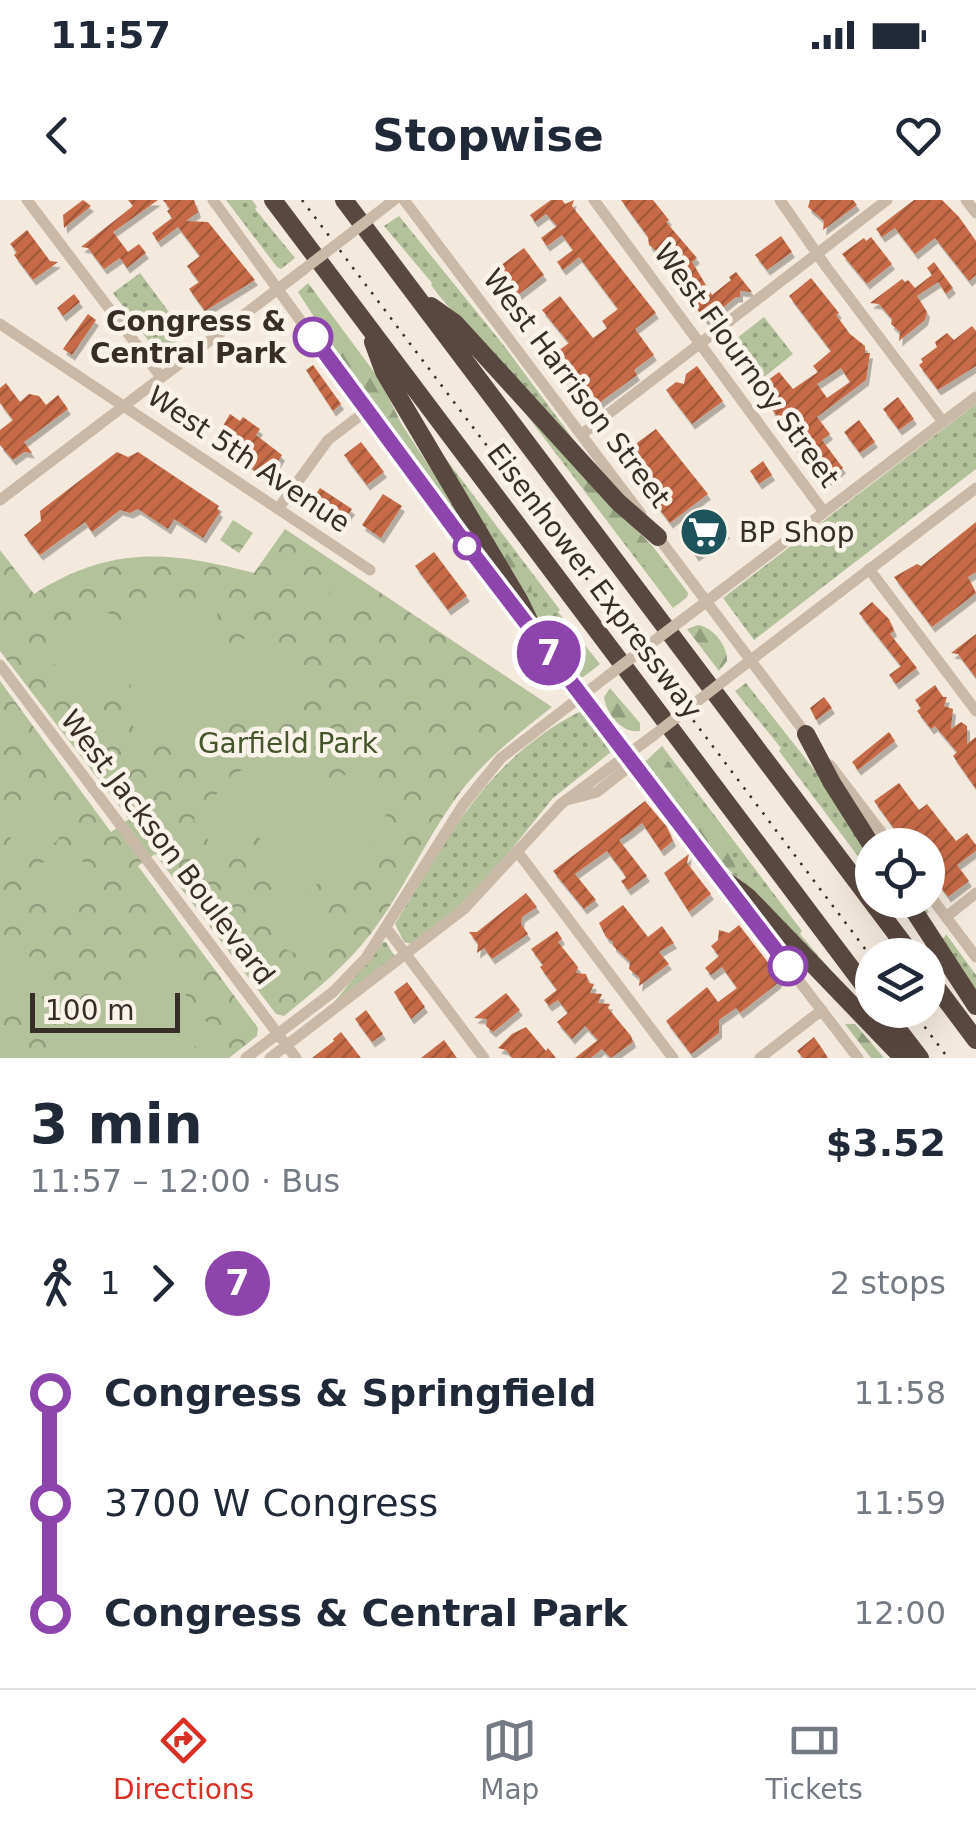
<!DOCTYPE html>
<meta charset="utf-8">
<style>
:root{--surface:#fff;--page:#f2f2f3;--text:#1f2937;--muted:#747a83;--line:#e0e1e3;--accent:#d93025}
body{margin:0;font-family:"DejaVu Sans",sans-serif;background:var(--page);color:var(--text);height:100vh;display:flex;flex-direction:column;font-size:38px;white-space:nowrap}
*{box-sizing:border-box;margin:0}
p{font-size:32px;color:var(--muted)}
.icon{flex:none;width:55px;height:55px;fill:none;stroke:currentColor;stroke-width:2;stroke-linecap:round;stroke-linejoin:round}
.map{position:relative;height:858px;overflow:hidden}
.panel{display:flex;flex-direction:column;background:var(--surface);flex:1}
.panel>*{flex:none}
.badge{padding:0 20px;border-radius:32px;font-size:35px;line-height:65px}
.controls{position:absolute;left:855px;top:628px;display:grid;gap:20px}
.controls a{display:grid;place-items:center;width:90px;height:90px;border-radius:50%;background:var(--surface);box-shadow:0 10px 40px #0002;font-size:50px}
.scale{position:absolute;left:30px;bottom:25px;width:150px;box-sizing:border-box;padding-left:10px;border:5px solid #382e28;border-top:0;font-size:28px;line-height:35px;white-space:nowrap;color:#382e28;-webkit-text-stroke:8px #faf3e9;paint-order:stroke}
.map>.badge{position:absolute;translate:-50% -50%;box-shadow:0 0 0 5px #fff}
.legs{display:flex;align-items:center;gap:15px;height:110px;padding:0 30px;font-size:32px}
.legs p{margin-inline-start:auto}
.summary{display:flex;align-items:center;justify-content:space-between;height:170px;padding:0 30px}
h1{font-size:55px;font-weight:600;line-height:75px}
ul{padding:0 30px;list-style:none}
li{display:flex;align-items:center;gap:35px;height:110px;font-size:38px}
li i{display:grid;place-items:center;width:15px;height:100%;margin:0 12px;background:currentColor}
li i::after{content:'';width:25px;height:25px;margin:-12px;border:8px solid;border-radius:50%;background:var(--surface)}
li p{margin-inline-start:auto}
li:first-child i{background:linear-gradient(#0000 50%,currentColor 0)}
li:last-child i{background:linear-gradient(currentColor 50%,#0000 0)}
.status{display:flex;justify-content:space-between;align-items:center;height:70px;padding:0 50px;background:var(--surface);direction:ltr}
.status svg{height:28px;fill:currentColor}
header{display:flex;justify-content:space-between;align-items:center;height:130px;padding:0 30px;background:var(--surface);font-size:45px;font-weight:600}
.dock{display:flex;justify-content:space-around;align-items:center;height:140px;border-top:2px solid var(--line);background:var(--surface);font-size:28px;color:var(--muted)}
.dock a{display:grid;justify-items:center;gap:5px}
.dock .selected{color:var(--accent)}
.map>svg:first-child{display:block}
.grass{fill:url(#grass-dots)}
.forest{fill:url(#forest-firs)}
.park{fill:url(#park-crowns)}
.pitch{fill:#b4c29c}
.building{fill:url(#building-hatch);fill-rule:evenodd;filter:url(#shadow)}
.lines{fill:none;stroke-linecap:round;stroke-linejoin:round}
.minor{stroke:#cbb9a8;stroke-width:11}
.highway{stroke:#59483f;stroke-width:18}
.rail{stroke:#382e28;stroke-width:2.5;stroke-dasharray:2.5 8;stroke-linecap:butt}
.minor-bridge{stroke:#cbb9a8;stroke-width:11}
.line-1-casing{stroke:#fff;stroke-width:22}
.line-1{stroke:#8e44ad;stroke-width:15}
.stop-1-dot{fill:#fff;stroke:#8e44ad;stroke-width:5}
.labels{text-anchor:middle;stroke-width:9;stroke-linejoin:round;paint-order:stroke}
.stop-label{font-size:28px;font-weight:bold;fill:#382e28;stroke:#faf3e9;text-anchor:end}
.street-label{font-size:28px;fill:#382e28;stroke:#faf3e9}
.poi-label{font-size:28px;fill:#382e28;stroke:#faf3e9;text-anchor:start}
.park-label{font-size:28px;fill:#45562c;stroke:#faf3e9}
</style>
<div class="status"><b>11:57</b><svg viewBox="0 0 49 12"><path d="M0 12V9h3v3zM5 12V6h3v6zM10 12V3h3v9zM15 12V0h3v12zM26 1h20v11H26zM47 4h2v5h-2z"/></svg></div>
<header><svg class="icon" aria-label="back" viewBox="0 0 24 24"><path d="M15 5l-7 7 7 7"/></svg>Stopwise<svg class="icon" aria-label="heart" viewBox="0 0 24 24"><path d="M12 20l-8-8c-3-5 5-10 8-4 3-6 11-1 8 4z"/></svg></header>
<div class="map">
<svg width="976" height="858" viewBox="0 0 976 858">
<defs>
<pattern id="grass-dots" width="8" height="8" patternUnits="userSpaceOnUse" patternTransform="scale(2.5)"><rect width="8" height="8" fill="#b4c29c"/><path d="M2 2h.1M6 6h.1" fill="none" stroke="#939e7f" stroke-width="1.8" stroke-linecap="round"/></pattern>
<pattern id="forest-firs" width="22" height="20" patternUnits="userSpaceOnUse" patternTransform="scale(2.5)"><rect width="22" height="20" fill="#b4c29c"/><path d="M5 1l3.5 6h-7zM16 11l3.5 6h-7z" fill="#939e7f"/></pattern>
<pattern id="park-crowns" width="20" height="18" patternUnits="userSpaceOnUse" patternTransform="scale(2.5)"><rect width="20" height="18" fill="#b4c29c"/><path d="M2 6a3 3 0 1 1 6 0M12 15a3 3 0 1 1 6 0" fill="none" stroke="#939e7f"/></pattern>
<pattern id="building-hatch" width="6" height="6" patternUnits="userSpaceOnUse" patternTransform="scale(2.5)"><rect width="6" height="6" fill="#c76b46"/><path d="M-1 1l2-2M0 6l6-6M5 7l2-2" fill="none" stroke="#a3583a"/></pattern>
<filter id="shadow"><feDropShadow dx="3" dy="5.5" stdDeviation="0" flood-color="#0004"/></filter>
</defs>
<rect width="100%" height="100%" fill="#f3e9dd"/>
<path class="grass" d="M226,0h26l5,7 -2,2 40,49 -14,11 -4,-2z
M399,16l106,131 100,135 -164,-184 -10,-13 1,-2 -48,-57z
M140,73l46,62 -27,20 -46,-62z
M764,117l29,37 -40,32 -30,-37z
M516,201l89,99 48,47 35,46 -1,4 -14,11z
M976,204v65l-222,171 -31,-42z
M434,243l126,167 -2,2 42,52 -17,13h-7l-32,-46z
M746,483l70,89 56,86v17l-93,-124 2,-3 -46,-57z
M579,512l6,2 26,38 -58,46 -52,64 -45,48 -45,34 -7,-2 -9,-18c52,-85 91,-164 184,-212z
M662,546l140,185 -2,3 44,52 -131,-132 -69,-91z
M913,700h8l8,12 -4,3 15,22 4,1 2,-4 30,41v21z
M383,742h3l9,15 -64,49z"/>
<path class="forest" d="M308,83l72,97 21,43 57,88 -2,7 -108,-148 -50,-78z
M574,264l79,83 35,46 -1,4 -10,8 -10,-11 -90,-114 -7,-13z
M507,353l24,31 2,13 6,10 22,17 35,43 -13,10h-7l-39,-56 -32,-60 -2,-7z
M698,425c15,2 30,21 29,36l-8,10 -32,-42z
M610,488l30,35v8c-18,3 -34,-18 -36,-34z
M659,549l71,92 6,29 -3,3 -20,-20 -69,-90z
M845,824h10l29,34h-13z"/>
<path class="park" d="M233,320l20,13 -14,20 -19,-13z
M285,329l267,178c-33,26 -64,50 -90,83 -34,44 -56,97 -90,142 -25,33 -56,58 -88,84l-8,-2 -121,-160 -17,12 120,162 -1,8 -28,22h-229v-377l111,151 18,-13 -129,-168v-101l34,44c77,-49 135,-43 220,-21z"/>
<path class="pitch" d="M339,381l17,13 -18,26 -18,-12z
M216,397l4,60 20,-17 25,-8 40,54v6c-28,22 -49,53 -81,19l1,23 -91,5 -4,-60c-10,16 -22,25 -43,29l-42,-57 50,-43 21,8 10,11 -1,-25z
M309,537l23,46 10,-9 44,19 4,14 -21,41h-6l5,11 -67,33 17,9c20,31 1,36 -23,52l-7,-2 -23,-29 7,-16 15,-12 -30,-61 -21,22h-17l-25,-35 1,-8 29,-24h11l-5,-12z
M31,594c14,10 27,27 28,45 -8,6 -17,16 -25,20 -28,11 -34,-45 -3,-65z
M66,645l7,1 28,43c-11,18 -31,21 -51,21 -15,-8 -23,-20 -21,-37z
M16,751c17,4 40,21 29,42 -7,11 -24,18 -35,24l-10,-8v-56z
M163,765l51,67 -34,26h-140z"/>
<path class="building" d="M83,0l8,6 -27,22 -1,-13z
M128,0h30l-45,32 15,20 11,-8 7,9 -19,15 -7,-10 -16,11 -16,-21 -7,-1 52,-41z
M163,0h31l4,12 -12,9 22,1 47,58 -50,31 -16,-22 10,-7 -12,-16 13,-10 -22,-29 -20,15 -6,-9 20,-15 -5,-7 3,-2z
M551,0h11l3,4 9,-4 -2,6 84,107 -21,16 19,26 -20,15 3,5 -50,37 -40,-53 22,-16 -27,-33 18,-14 33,42 14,-10 -5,-7 16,-12 -39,-52 -16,13 -6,-8 16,-12 -11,-15 -15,11 -6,-8 16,-12 -11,-12 -11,8 -5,-7z
M621,0h32l16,20 -3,2 31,36 -5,4 20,33 19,-15 -2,-3 7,-5 16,20 -12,-1v6h-4l-30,24 -10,-13v-5l-6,-3 -7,-17 -21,-28 -13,-10 -1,-8z
M810,0h43l4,5 -34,25 1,-9 -16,-14z
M914,0h28l17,17 17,24v34l-7,6 -34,-43 -20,16 -20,-26 -13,9 -6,-8z
M27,30l23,31 8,1 -25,18 -19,-25 3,-3 -7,-8z
M781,36l11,16 -25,18 -12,-15z
M871,37l21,27 -25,20 -25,-30 22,-16 2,3z
M524,48l20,27 -38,29 -21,-27z
M934,62l19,26 -7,6 -8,-12 -21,14 10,16 -2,8 -26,21 1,-9 -9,-8 1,-5 -13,-15 -9,-1 32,-24 3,3 3,-2 7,8 17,-13 -5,-7z
M811,78l28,35 -3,2 14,19 15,12v7h5l-4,27 -49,37 13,17 -8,6 21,28 -15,12 -21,-28 -6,4 -5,-6 -17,-25 4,-3 -12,-13 1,-4 -13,-18 20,-15 14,17 25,-17 -5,-6 18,-15 -42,-55zM841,168l9,14 -23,16 -10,-14z
M74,94l6,8 -17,14 -6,-8z
M88,114l8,6 -24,35 -9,-6z
M972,126l4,5v35l-38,24 -19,-25 4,-3 -2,-3 16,-12 -2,-5 12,-9 7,7z
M313,165l28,39 -8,7 -27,-41z
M697,166l26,35 -31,23 -26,-34 10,-8 8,2 2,-10z
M6,183l14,19 9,-8 10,2 7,9 12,-10 10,14 -44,33 8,11 -8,-1 -11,8 -13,-15v-15l13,-10 -13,-17v-15z
M898,197l16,22 -15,11 -16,-21z
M230,214l10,7 3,-4 17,12 -4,6 26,20 -13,23 -18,-9 -1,-7 -7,2 -3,-9 -6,2 -16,-13 -7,2z
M859,220l16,22 -15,11 -16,-21z
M656,229l52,65 -38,29 -51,-67z
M361,242l23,30 -17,13 -23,-30z
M117,252l11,5 10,-5 81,54 -2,3 3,3 -17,26 -29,-19 -6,10 -30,-20 -8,4 -10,-3 -28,22 -7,-10 -45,33 -16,-20 17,-14 -1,-10z
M763,261l9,14 -13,9 -9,-13z
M320,288l32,21 -12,18 -32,-21z
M383,294l19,12 -21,32 -19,-13z
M719,322l8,11 -31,23 -7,-10z
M976,322v50l-8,5 8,16 -44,34 -38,-50 23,-13 4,2z
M434,352l33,44 -19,14 -33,-44z
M872,402l17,17 5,12 -4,3 27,34 -21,16 -7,-9 12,-9 -42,-53z
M976,434v44l-18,-24 -7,-1z
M935,485l8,12h4l-3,9 9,3 -2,20 10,-7 6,4v18l9,-7v52l-23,-33 4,-4 -22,-26 -4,3 -14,-18 4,-3 -6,-8z
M824,497l8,11 -16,12 -6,-12z
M889,532l6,9 -37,29 -6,-8z
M899,583l20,27 8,-6 29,37 11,-8 9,12v6l-19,14 12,16 -21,16 -20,-27v-25h-22l-32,-44z
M645,601l22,26 6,14 -12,10 -19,-28 -10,8 -13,9 28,36 -19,14 -7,-9 5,-3 -3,-6 -16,-21 -32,23 21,26 -12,9 -31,-38z
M689,654l-2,9 24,31 -22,18 -25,-39z
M526,693l11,14 -15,10 -1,7 7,10 -36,25 -8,-11 -7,5 1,-9 -9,-12h8z
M623,705l25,32 14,-11 12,17 -15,9 10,12 -30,22 1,-8 -11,-9 1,-7 -17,-16v-4l-7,-5 -7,-14z
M739,725l41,53 -2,5 -38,30 -4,-5 -17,12v13l-28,21 -25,-33 41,-34 11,15 19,-14 -15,-21 -11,8 -6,-7 14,-12 -8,-10 7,-6 1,-10 10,3z
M557,731l5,8 -4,3 20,25 -2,6 10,1 3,9 5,1 -4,9 12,1 -4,9 12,1 -2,4 23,28 2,6 -22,16 -9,-9 -11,9h-16l23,-18 -13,-14 -13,13 -15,-17 11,-9 -10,-13 -9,6 -5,-6 13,-10 -17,-23 3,-2 -12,-16z
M407,782l18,25 -14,12 -17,-27z
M506,793l14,17 -27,22 -7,-6 1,-7 -13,-1z
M366,810l17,24 -11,8 -17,-23z
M526,827l20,24 2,-3 8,10h-44l-6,-8 -8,-2 14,-14z
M341,832l20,26h-49l22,-17 -1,-2z
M814,837l9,13 5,8h-25l-6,-7z
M444,840l13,18h-36z"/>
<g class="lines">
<path class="minor" d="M27,0l134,177
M213,0l153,211 154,204
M404,0l237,314
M594,0l230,312
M780,0l47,68 116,154
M966,0l10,13
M376,14l18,-14
M0,124l370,246
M582,234l305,-234
M0,300l303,-230
M278,309l50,-69 38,-29
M655,333l154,205
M869,369l107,142
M682,420l294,-223
M537,438l321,420
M0,465l296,393
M726,479l250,-191
M830,565l61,80
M571,599l26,-7 37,-29
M517,651l156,207
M928,693l48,64
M946,717l30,-24
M387,729l97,129
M246,858l87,-66 33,-34 97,-153 38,-47 108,-83
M270,858l194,-149 97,-105 93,-69
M760,858l62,-48"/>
<path class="highway" d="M273,0l599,796
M344,0l568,755
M431,106l24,17 163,179 40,35
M373,142l11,30 135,228 20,41
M806,534l26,49 40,63
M718,675l30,22 155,161
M907,700l69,106
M928,776l48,64
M883,810l37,48"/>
<path class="rail" d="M302,0l570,758
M912,810l36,48"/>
<path class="minor-bridge" d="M303,70l73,-56
M609,475l73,-55
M654,535l72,-56"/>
</g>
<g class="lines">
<g class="line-1-casing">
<path id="line-1" d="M313,137l155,210 320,419"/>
</g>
<use href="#line-1" class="line-1"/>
</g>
<defs>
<g id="supermarket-disc" transform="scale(2.5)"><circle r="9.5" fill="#1d535a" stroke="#faf3e9"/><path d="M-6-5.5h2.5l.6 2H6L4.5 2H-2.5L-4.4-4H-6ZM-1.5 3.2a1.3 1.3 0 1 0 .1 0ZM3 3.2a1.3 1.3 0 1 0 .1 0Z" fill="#fff"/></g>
</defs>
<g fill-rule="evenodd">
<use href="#supermarket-disc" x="704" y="332"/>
</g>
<g class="stop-1-dot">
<circle cx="313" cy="137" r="18"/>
<circle cx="467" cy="346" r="12"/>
<circle cx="788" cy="766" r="18"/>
</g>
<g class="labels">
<g class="stop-label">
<text x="286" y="131">Congress &amp;<tspan x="286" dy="32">Central Park</tspan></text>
</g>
<g class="street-label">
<text transform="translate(747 165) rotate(54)" y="10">West Flournoy Street</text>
<text transform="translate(577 188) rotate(53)" y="10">West Harrison Street</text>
<text transform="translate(249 259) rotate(34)" y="10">West 5th Avenue</text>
<text transform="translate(595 381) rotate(53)" y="10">Eisenhower Expressway</text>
<text transform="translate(168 647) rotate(53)" y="10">West Jackson Boulevard</text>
</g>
<g class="poi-label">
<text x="739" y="342">BP Shop</text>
</g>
<g class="park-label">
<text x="288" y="553">Garfield Park</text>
</g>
</g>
</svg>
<div class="controls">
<a><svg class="icon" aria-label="locate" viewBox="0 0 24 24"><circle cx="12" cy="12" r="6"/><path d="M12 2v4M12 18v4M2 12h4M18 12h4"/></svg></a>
<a><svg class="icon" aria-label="layers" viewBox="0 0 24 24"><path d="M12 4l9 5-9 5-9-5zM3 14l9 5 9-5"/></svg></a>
</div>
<div class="scale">100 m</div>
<b class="badge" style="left:549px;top:453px;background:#8e44ad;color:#fff">7</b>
</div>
<section class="panel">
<div class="summary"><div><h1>3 min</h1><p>11:57 – 12:00 · Bus</p></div><b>$3.52</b></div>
<div class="legs"><svg class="icon" aria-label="walk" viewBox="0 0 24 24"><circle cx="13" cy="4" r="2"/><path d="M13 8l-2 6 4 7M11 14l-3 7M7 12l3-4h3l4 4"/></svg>1<svg class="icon" aria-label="forward" viewBox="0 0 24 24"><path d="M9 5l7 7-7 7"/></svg><b class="badge" style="background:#8e44ad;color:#fff">7</b><p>2 stops</p></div>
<ul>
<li><i style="color:#8e44ad"></i><b>Congress &amp; Springfield</b><p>11:58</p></li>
<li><i style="color:#8e44ad"></i><span>3700 W Congress</span><p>11:59</p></li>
<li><i style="color:#8e44ad"></i><b>Congress &amp; Central Park</b><p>12:00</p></li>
</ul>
</section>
<nav class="dock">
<a class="selected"><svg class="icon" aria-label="directions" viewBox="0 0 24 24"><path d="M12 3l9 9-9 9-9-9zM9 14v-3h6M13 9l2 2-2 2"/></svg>Directions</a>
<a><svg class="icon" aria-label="map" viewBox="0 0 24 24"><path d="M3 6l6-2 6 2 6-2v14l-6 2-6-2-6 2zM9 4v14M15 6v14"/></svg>Map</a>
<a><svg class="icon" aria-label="tickets" viewBox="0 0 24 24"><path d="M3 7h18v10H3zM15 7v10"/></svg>Tickets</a>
</nav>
